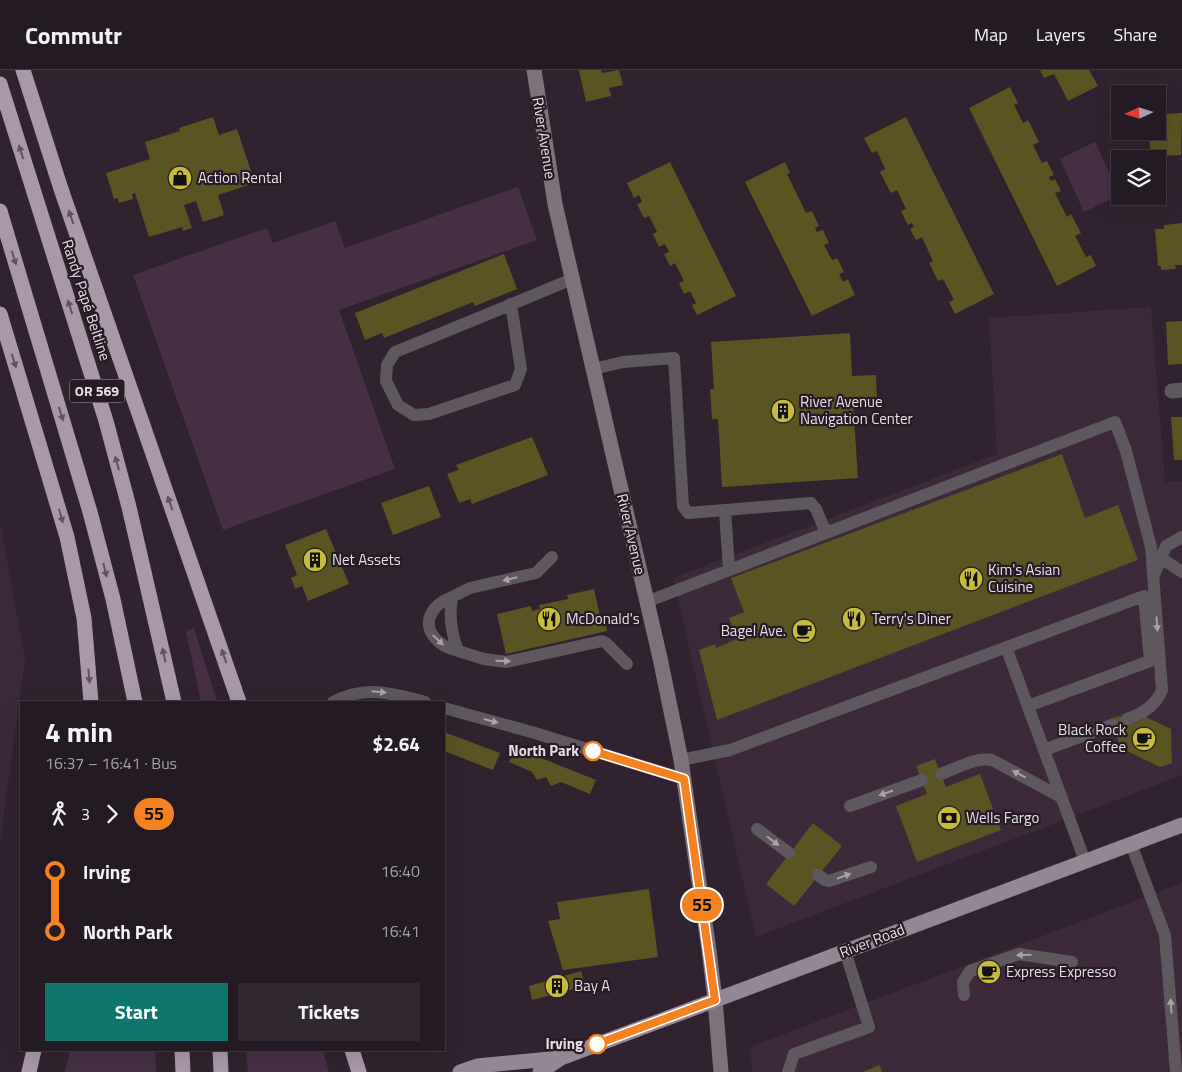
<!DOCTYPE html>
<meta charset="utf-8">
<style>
:root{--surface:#241a23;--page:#302730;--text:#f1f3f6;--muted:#a3a1a6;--line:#413841;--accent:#0f766e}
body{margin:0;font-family:"Titillium Web",sans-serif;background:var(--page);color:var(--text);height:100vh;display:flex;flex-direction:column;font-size:19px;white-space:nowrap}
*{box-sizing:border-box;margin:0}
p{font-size:16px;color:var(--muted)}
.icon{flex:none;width:28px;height:28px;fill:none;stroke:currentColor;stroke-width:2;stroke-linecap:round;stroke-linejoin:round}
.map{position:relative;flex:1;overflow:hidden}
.details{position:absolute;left:20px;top:631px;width:425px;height:350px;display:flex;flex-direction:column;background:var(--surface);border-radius:0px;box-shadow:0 5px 20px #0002,0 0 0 1px var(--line)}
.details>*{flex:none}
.badge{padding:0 10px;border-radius:16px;font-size:18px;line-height:32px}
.needle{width:32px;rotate:266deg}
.controls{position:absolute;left:1111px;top:15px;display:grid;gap:10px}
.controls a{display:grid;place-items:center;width:55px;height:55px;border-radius:0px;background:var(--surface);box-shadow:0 5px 20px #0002,0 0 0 1px var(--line);font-size:25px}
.map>.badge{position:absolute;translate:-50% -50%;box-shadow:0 0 0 2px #fff}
.legs{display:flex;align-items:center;gap:8px;height:55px;padding:0 25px;font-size:16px}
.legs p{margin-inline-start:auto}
.summary{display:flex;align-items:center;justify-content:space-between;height:85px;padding:0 25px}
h1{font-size:28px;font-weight:700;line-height:38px}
.action{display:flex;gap:10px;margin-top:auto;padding:10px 25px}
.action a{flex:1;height:58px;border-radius:0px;background:var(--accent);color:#fff;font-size:20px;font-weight:700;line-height:58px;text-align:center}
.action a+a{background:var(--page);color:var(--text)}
ul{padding:0 25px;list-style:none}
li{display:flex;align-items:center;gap:18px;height:60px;font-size:19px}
li i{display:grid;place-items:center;width:8px;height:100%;margin:0 6px;background:currentColor}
li i::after{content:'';width:12px;height:12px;margin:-6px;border:4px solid;border-radius:50%;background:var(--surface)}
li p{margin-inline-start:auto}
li:first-child i{background:linear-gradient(#0000 50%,currentColor 0)}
li:last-child i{background:linear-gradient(currentColor 50%,#0000 0)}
header{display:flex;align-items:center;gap:30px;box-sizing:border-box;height:70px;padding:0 25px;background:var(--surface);border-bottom:1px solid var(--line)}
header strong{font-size:24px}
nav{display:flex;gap:28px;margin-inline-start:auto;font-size:18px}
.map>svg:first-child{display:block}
.built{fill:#3c2a3a}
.green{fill:#473046}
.building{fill:#595421}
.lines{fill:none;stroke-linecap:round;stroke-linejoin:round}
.lane{stroke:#5e585e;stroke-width:12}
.street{stroke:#5e585e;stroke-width:15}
.secondary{stroke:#7d727c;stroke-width:15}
.primary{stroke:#948693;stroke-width:15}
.highway{stroke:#a999a8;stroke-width:15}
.oneway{fill:#615360}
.oneway2{fill:#a9a2a9}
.line-1-casing{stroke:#fff;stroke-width:11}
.line-1{stroke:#f58220;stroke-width:8}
.stop-1-dot{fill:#fff;stroke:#f58220;stroke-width:2.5}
.labels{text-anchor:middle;stroke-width:4.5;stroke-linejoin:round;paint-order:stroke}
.shield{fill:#261a25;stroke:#ada3ac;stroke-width:1}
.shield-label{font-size:14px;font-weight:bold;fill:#e7dee6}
.street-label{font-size:15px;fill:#e7dee6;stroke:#261a25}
.poi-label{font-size:15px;fill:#e7dee6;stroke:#261a25;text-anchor:start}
.stop-label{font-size:15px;font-weight:bold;fill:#e7dee6;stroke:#261a25;text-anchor:end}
</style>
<header>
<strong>Commutr</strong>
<nav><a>Map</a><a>Layers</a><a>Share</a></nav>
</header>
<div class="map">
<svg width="1182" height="1002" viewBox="0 0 1182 1002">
<rect width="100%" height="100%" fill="#30232f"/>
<path class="built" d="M1151,237l14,175 17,-1v294l-426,162 -83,-359 324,-124 -8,-136z
M0,452l25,137 -25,182z
M1182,813v189h-430l-2,-25z"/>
<path class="green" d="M1095,72l25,53 -36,17 -24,-53z
M518,117l19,53 -198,70 56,159 -172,61 -90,-255 134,-47 6,15 62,-22 10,27z
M194,558l23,74h-16l-15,-71z
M70,980h85l1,22h-91z
M246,980h77l6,22h-81z"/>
<path class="building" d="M579,0h22l1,3 17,-3 4,15 -14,3 2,8 -25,6z
M1040,0h49l9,16 -30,15 -14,-27 -10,4z
M1010,17l8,16 -4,2 9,18 5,-3 11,22 -6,3 9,18 5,-2 7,14 -5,2 2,4 4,-2 6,12 -6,2 12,24 4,-3 10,19 -6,3 11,21 5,-2 5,11 -39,20 -88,-178z
M1158,41h8v3l16,-1 -1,42 -21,1v-4l-10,1 -1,-22h9z
M213,47l6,18 18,-6 18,54 -37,12 6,20 -21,7 -7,-21 -12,4 8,23 -9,3 -1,-4 -33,10 -14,-44 -3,1 1,5 -14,4 -1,-5 -4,1 -8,-26 44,-14 -5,-17 35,-11 -1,-3z
M906,47l88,177 -39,20 -6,-12 5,-2 -11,-21 -5,2 -9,-18 4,-2 -11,-24 -6,3 -6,-11 4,-2 -2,-4 -4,2 -7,-14 5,-2 -9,-19 -6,3 -11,-21 5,-3 -8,-18 -5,2 -8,-15z
M670,92l66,134 -39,19 -5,-10 4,-2 -6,-12 -6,3 -5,-11 5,-2 -9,-18 -5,3 -6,-12 5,-2 -4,-8 -6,3 -6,-13 4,-2 -8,-16 -5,2 -7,-14 5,-2 -3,-7 -5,3 -7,-15z
M785,92l5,11 -3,1 19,39 6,-2 7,15 -4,2 2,4 6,-2 6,13 -5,2 8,15 5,-2 7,14 -5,2 4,8 5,-3 7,16 -43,21 -67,-134z
M1182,153v42h-7l1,4 -15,1v-4h-3l-3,-37h9v-4z
M504,184l13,35 -42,17 -2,-4 -89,36 -2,-5 -17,7 -10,-27z
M1182,251v43l-14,1 -2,-43z
M850,263l2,43 24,-1 1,27 -24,1 5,75 -136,9 -4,-68h-6l-2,-30h4l-3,-47z
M1171,347h11v43h-8z
M532,367l16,38 -76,29 -2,-5 -11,4 -12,-29 12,-4 -3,-5z
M1062,384l23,64 33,-13 20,55 -421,160 -18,-70 16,-6 1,4 21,-9 -8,-21 15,-6 -13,-34z
M429,416l12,31 -48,18 -12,-32z
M326,459l23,55 -41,17 -6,-15 -7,3 -4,-11 6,-3 -12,-30z
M594,519l8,36 4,-1 1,7 -101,23 -9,-40 34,-8 1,5 8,-2 -1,-4 29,-6 -1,-4z
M1119,646l16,7 11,-6 25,12 1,34 -12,4 -39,-19 -11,-29z
M444,662l56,21 -7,17 -49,-19z
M516,678l80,32 -6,14 -29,-12 -10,4 -5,-9 -9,3 -5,-8 -23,-10z
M935,689l11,28 34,-13 21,56 -84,32 -21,-56 31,-12 -11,-28z
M813,753l29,23 -48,60 -28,-22z
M649,819l9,68 -95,13 -15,-49 12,-2 -3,-17z
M995,895l3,10 -14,4 -3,-10z
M581,901l4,15 -53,14 -3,-14z
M880,995l2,7h-20z"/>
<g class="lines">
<path class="lane" d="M511,234l10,65 -6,16 -86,29 -15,1 -16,-10 -12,-24 1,-16 8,-13c59,-24 118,-48 177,-73
M593,299l30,-7 51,-4 9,148 5,7 37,-3 4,60
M725,440l86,-7 5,6 10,24
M552,487l-16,16 -66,15 -18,9c-3,18 -1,36 6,54l26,8 22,3 96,-21 4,2 21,21
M1161,488l21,14
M1155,503l11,-27 16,-9
M452,527c-23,9 -34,31 -9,48 4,3 10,4 15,6
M646,532l469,-180 11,29 25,96 11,143c-6,15 -20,24 -35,29
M1006,577l79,214
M333,632c32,-17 59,-9 92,0
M444,638l91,25 149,46
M1044,680l68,-25
M681,690l49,-10 414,-154 6,65 -122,45
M941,704c16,-6 34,-17 51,-14l69,37
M850,736l72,-26
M757,759l32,24
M1131,774l34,91 11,137
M818,805l7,5 4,1 42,-14
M964,925l-1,-13 7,-11 49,-17 53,8
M788,1002l6,-18 75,-27 -24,-76"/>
<path class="street" d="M1172,321l10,-1"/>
<path class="secondary" d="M534,0l21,134 105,454 21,102 28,190 6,50 6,72"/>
<path class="primary" d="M460,1002l17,-6 83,-8
M540,1002l21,-14 621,-233"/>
<path class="highway" d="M23,0l38,119 178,513
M0,14l106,337 23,86 45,195
M0,141l90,301 23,87 22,103
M0,244l67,223 17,81 7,84
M182,980l1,22
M220,980l1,22
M352,980l7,22
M29,1002l5,-22"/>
</g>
<defs><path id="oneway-solid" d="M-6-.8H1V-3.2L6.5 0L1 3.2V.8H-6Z" transform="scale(1.25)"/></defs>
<g class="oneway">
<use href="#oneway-solid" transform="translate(21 82) rotate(-108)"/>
<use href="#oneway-solid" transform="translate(71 147) rotate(-109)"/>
<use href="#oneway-solid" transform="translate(14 188) rotate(73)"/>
<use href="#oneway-solid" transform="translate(70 237) rotate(-108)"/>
<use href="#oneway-solid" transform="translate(14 291) rotate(73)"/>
<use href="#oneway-solid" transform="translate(61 344) rotate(73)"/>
<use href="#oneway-solid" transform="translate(117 393) rotate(-105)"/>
<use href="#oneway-solid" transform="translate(170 433) rotate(-109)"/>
<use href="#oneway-solid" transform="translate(61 446) rotate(74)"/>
<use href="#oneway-solid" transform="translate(105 500) rotate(76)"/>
<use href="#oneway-solid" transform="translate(164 585) rotate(-102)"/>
<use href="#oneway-solid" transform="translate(224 586) rotate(-109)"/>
<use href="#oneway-solid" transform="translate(89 606) rotate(85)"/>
</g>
<g class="oneway2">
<use href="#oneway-solid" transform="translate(510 509) rotate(166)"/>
<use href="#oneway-solid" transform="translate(1157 554) rotate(86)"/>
<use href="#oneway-solid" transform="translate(438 570) rotate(43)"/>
<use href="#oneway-solid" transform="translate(503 591) rotate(2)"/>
<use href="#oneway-solid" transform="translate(379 622) rotate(5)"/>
<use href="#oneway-solid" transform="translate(491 651) rotate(15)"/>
<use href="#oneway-solid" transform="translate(1019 704) rotate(-152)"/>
<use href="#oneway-solid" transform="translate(886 723) rotate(161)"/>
<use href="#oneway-solid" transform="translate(773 771) rotate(37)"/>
<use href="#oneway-solid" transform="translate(844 806) rotate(-20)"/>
<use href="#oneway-solid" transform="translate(1024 885) rotate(179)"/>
<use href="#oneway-solid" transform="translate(1171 936) rotate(-94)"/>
</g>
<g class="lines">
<g class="line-1-casing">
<path id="line-1" d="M593,681l91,28 31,221 -118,44"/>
</g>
<use href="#line-1" class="line-1"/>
</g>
<defs>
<g id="shop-disc" transform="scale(1.25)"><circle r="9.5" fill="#c7bb3b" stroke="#261a25"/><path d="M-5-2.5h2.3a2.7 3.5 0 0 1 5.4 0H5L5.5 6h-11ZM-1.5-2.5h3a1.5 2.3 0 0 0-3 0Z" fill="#111"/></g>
<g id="building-disc" transform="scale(1.25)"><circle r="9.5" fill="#c7bb3b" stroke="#261a25"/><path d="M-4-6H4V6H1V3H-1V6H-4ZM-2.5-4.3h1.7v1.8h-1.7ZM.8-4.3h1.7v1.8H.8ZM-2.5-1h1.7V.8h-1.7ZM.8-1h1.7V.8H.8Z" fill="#111"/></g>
<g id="restaurant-disc" transform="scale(1.25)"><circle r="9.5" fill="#c7bb3b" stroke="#261a25"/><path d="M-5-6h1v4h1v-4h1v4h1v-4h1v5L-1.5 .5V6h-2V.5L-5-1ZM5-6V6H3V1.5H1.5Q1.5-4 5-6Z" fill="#111"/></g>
<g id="cafe-disc" transform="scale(1.25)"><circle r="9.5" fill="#c7bb3b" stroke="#261a25"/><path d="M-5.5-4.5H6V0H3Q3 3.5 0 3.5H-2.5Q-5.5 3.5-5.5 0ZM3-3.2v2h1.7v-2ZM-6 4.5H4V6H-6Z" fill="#111"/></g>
<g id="bank-disc" transform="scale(1.25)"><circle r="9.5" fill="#c7bb3b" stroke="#261a25"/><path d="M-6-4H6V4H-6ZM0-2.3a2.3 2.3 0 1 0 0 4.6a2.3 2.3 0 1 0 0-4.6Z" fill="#111"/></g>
</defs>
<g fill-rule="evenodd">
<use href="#shop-disc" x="180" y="108"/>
<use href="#building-disc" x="783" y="341"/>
<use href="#building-disc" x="315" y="490"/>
<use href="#restaurant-disc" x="971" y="509"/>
<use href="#restaurant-disc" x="549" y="549"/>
<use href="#restaurant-disc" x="854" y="549"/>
<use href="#cafe-disc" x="804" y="561"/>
<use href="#cafe-disc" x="1144" y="669"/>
<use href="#bank-disc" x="949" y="748"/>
<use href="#cafe-disc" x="989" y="902"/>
<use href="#building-disc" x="557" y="916"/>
</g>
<g class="stop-1-dot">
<circle cx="593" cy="681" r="9"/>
<circle cx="597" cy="974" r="9"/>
</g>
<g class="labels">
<rect class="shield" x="69.5" y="309.5" width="55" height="23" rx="4"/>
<g class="shield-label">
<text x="97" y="326">OR 569</text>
</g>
<g class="street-label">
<text transform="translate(544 68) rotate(81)" y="5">River Avenue</text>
<text transform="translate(86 230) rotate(72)" y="5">Randy Papé Beltline</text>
<text transform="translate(631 464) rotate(77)" y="5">River Avenue</text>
<text transform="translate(872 871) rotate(-21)" y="5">River Road</text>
</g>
<g class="poi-label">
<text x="198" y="113">Action Rental</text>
<text x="800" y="337">River Avenue<tspan x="800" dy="17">Navigation Center</tspan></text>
<text x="332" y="495">Net Assets</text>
<text x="988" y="505">Kim's Asian<tspan x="988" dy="17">Cuisine</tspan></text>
<text x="566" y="554">McDonald's</text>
<text x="872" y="554">Terry's Diner</text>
<text x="786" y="566" text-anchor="end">Bagel Ave.</text>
<text x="1126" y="665" text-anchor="end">Black Rock<tspan x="1126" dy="17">Coffee</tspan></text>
<text x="966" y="753">Wells Fargo</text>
<text x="1006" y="907">Express Expresso</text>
<text x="574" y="921">Bay A</text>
</g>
<g class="stop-label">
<text x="579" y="686">North Park</text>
<text x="583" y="979">Irving</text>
</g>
</g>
</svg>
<div class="controls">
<a><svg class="needle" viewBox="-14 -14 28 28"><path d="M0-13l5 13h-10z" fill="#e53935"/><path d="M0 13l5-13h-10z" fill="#a3a1a6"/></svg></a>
<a><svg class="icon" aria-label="layers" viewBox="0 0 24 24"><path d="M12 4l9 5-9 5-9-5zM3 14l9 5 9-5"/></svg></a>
</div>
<b class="badge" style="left:702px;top:835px;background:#f58220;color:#111">55</b>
<section class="details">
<div class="summary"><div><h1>4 min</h1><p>16:37 – 16:41 · Bus</p></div><b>$2.64</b></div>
<div class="legs"><svg class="icon" aria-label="walk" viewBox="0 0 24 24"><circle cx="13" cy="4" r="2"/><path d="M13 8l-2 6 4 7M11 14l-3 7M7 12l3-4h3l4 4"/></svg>3<svg class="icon" aria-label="forward" viewBox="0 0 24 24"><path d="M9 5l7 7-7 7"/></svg><b class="badge" style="background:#f58220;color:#111">55</b></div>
<ul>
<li><i style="color:#f58220"></i><b>Irving</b><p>16:40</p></li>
<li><i style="color:#f58220"></i><b>North Park</b><p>16:41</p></li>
</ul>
<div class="action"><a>Start</a><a>Tickets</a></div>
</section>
</div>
